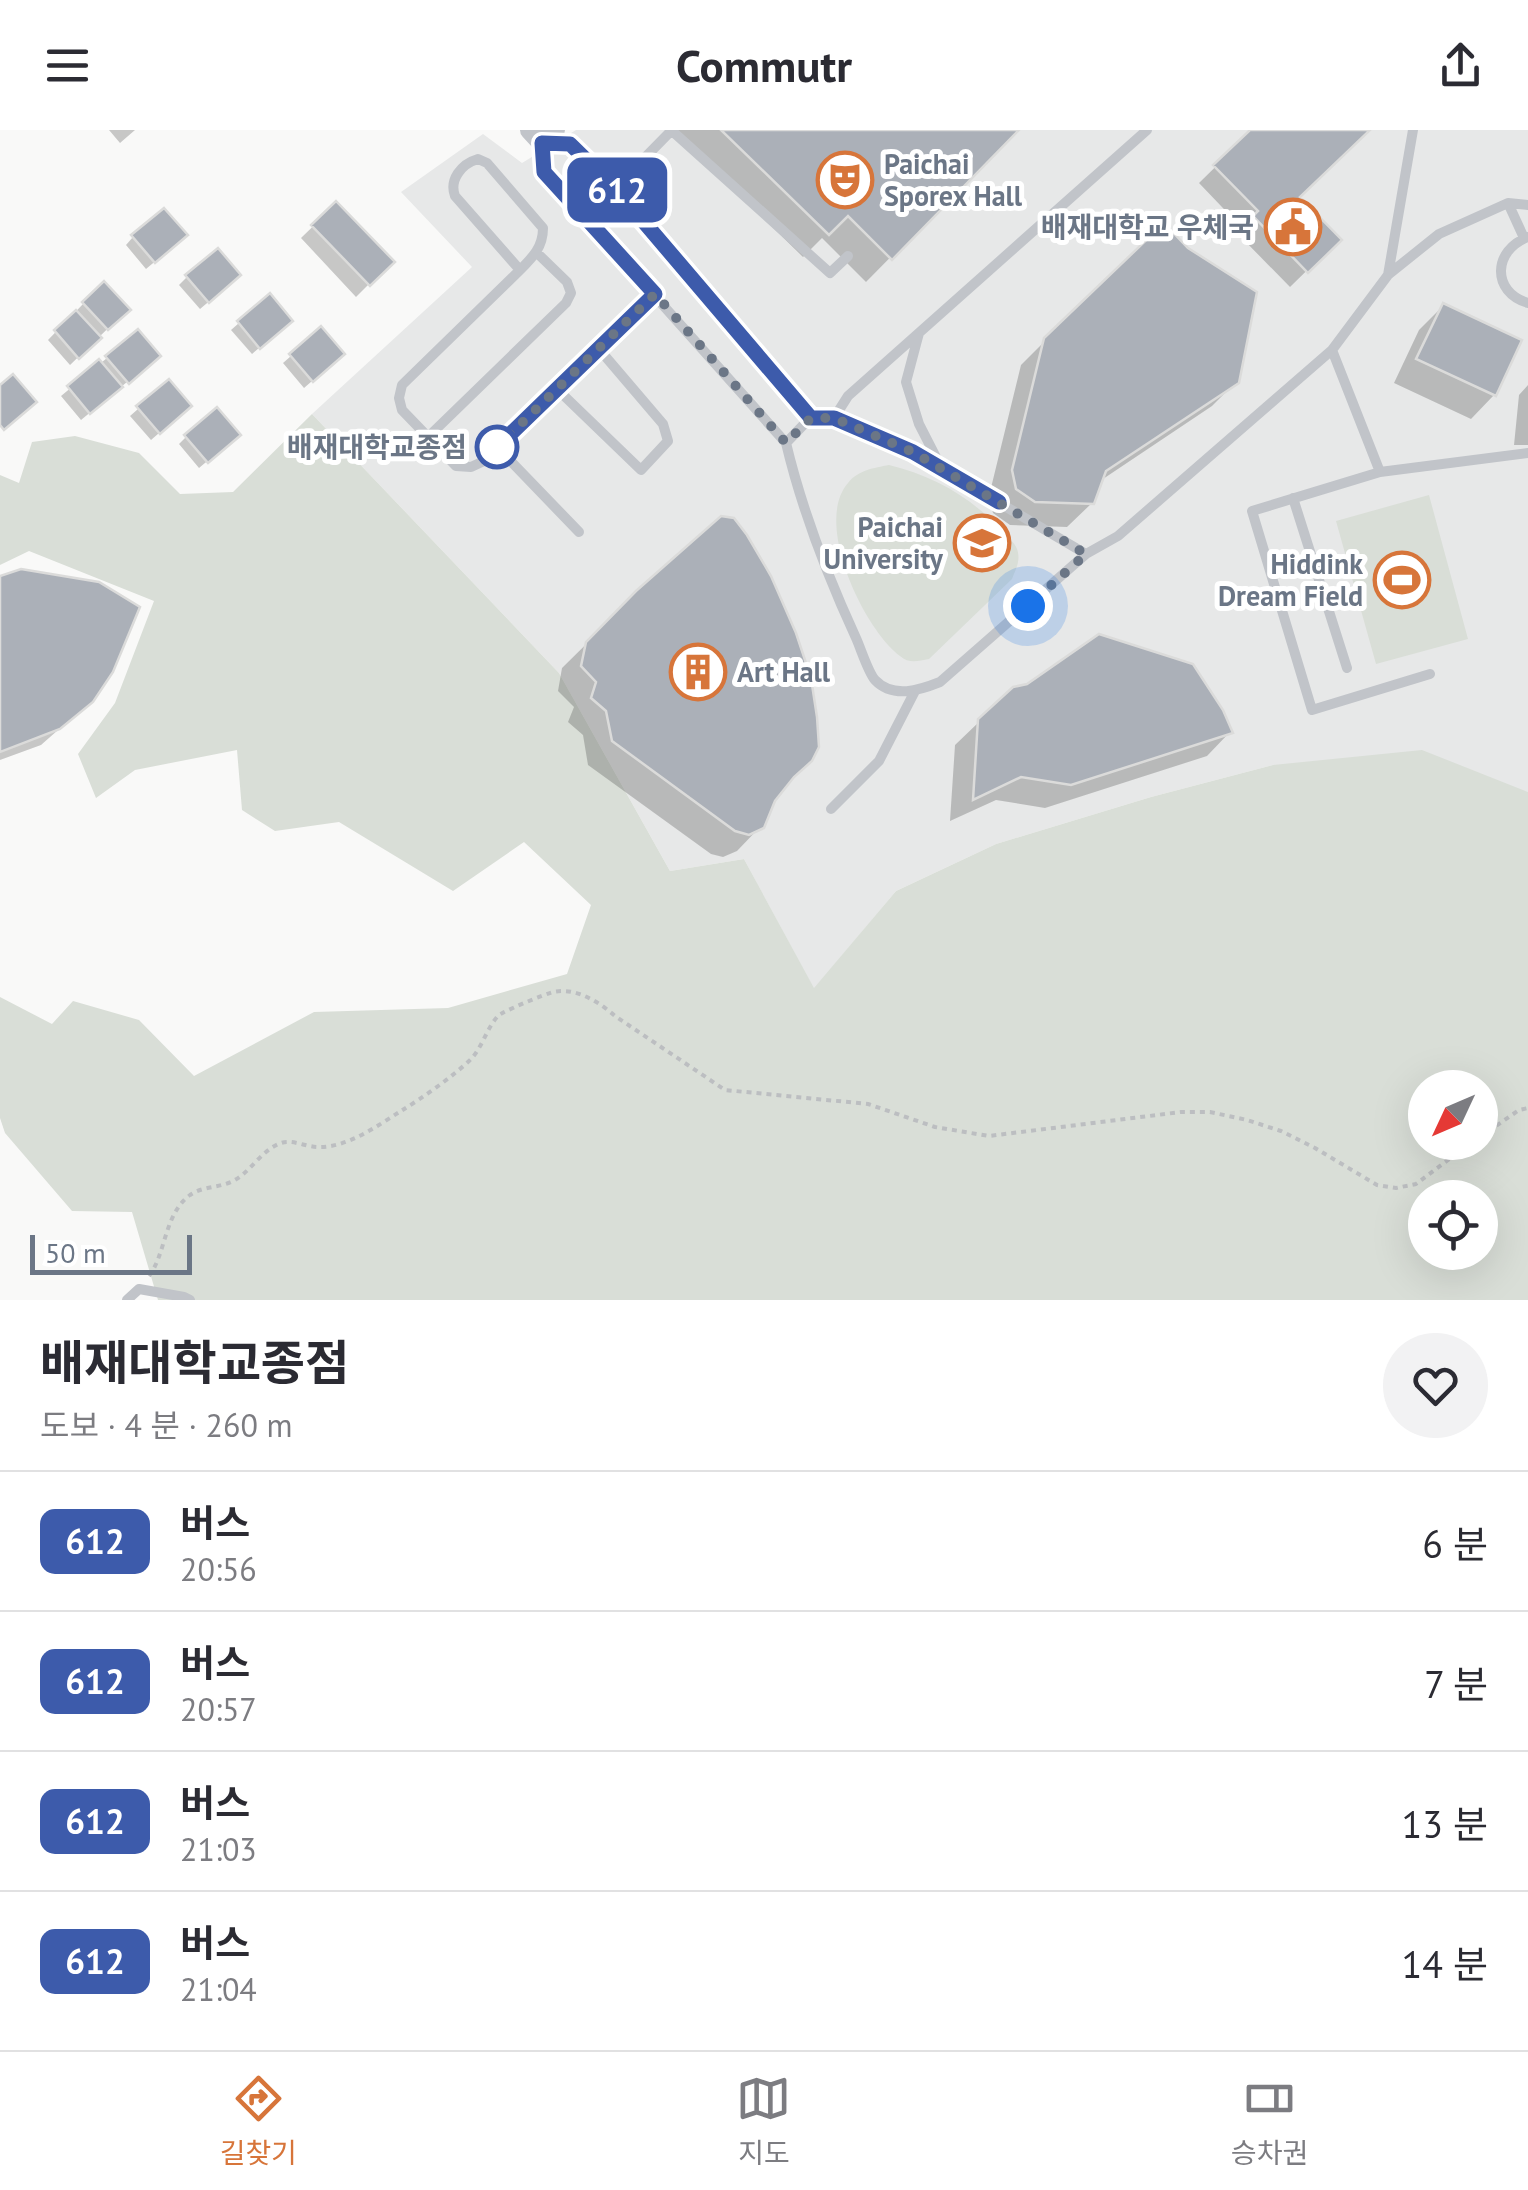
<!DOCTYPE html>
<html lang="ko">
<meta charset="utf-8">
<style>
:root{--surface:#fff;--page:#f2f2f3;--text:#2b2b33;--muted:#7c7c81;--line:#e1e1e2;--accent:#d7753a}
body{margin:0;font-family:"PT Sans","Noto Sans KR",sans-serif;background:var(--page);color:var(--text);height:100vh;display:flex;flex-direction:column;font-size:38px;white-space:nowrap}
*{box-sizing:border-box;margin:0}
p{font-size:32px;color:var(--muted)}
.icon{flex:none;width:55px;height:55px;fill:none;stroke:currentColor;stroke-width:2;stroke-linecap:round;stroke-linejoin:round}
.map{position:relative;height:1170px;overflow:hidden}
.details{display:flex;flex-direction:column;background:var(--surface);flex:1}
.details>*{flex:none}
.badge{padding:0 20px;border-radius:15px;font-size:35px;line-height:65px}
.needle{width:65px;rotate:226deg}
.tools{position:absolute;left:1408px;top:940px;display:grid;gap:20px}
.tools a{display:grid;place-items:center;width:90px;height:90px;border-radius:50%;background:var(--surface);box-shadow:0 10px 40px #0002;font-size:50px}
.scale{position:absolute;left:30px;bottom:25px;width:162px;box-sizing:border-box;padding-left:10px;border:5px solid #6b7686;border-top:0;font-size:28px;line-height:35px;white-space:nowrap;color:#6b7686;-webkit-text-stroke:8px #fff;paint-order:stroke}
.you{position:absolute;width:50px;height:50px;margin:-25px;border:8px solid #fff;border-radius:50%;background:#1a73e8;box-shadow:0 0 0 15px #1a73e833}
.map>.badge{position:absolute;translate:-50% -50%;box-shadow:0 0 0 5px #fff}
.round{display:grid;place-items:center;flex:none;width:105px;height:105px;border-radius:52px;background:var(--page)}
.head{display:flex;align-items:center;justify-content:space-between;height:170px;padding:0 40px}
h1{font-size:48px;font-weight:700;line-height:75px}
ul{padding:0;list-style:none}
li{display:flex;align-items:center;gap:30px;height:140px;padding:0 40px;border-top:2px solid var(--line)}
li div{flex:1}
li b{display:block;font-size:38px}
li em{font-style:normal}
li .badge{min-width:110px;font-weight:700;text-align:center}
header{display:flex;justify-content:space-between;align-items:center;height:130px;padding:0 40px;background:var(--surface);font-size:45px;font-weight:700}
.tabs{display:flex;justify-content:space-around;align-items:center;height:140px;border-top:2px solid var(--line);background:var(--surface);font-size:28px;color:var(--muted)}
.tabs a{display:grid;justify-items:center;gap:5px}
.tabs .current{color:var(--accent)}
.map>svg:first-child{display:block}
.built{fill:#e7e8e8}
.green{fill:#d9ded7;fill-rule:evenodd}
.shadow{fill:#0003}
.building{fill:#abb0b8;stroke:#dbdbda;stroke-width:2.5}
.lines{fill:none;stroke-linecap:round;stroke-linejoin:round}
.path{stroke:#bcbec1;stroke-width:4;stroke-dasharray:5 5;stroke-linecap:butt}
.lane{stroke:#c1c4c9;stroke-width:10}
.street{stroke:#c1c4c9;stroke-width:20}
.line-casing{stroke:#fff;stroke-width:22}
.line{stroke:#3d5bab;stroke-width:15}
.walk{stroke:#6b7686;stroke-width:10;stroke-dasharray:0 18}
.stop-dot{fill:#fff;stroke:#3d5bab;stroke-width:5}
.labels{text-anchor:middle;stroke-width:10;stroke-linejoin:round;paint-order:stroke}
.poi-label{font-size:28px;font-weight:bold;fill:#6b7686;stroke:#fff;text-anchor:end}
.stop-label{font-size:28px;font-weight:bold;fill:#6b7686;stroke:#fff;text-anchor:end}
</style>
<header><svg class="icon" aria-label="menu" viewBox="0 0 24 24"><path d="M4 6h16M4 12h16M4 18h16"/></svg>Commutr<svg class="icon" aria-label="share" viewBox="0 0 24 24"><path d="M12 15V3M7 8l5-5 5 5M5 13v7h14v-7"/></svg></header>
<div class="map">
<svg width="1528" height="1170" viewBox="0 0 1528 1170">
<rect width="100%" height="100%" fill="#f9f9f8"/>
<path class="built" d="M576,0h952v662l-255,-27 -122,32 -155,47 -100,47 -82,98 -70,-130 -74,12 -111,-198 -247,-259 160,-147 -71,-75 82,-58 39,29z"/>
<path class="green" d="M312,284l247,259 111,198 74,-12 70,129 82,-97 100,-47 155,-47 122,-32 149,-15 106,42v508h-1370l-26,-88 -60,-1 -67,-78 -5,-15v-121l52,27 21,-23 66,19 55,56 120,-64 134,-4 119,-34 24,-69 -67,-63 -71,49 -114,-69 -64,9 -33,-21 -5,-60 -102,20 -39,28 -18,-44 37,-51 39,-102 -125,-50 -29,14v-90l19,8 13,-41 43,-6 64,17 41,41 53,-2zM1425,958h55v54h-55zM1425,1068h55v54h-55z
M889,335c45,11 82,32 113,66 5,5 13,12 15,18 4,11 -1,20 -5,30l-83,80c-11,2 -20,5 -29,-3 -36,-27 -87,-133 -52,-173 10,-13 26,-15 41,-18z
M1429,365l39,144 -92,25 -40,-143z"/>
<path class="shadow" d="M109,0h26l-15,13z
M673,0h343l-150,152 -44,-44 -19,19z
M1253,0h113l-69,68 41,42 -48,47 -52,-53 5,-5 -44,-46z
M336,74l55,58 -35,35 -55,-59z
M133,107l44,6 -31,26 -20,-24z
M187,147l44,6 -31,26 -21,-24z
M84,173l43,7 -57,55 -22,-25z
M1443,176l51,89 -23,24 -77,-36 25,-53z
M239,193l43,5 -30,26 -21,-24z
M1046,210l190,42 -24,24 -112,75 -8,22 -25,24 -57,-2 -17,-12 -4,-17 32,-131z
M291,226l43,6 -30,26 -21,-25z
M107,228l43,5 -69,57 -20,-24z
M169,252l12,32 -30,26 -21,-24z
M1528,255v60h-14l5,-50z
M186,307l44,5 -31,26 -20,-24z
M0,449l91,122 -50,44 -41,15z
M638,463l135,206 -12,27 -24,25 -14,6 -12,-3 -123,-89 -5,-30 -15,-13 6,-15 -16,-16 4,-23z
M980,591l250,11 -23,24 -162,52 -49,-8 -46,21 5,-76z"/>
<path class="building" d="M721,0h298l-127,130 -44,-44 -19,19z
M1250,0h120l-70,67 42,43 -34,33 -55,-57 5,-5 -45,-46z
M336,71l59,61 -25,24 -59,-61z
M164,78l24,27 -33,28 -24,-28z
M1164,93l24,25 69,44 -18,91 -133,88 -12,33 -59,-2 -19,-13 -4,-19 32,-132z
M218,118l23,27 -32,28 -24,-28z
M104,151l27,29 -23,20 -26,-28z
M270,163l23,28 -33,28 -23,-28z
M1443,173l79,37 -26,56 -80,-37z
M76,180l26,28 -23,21 -25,-29z
M321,196l24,28 -32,28 -24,-28z
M138,199l23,27 -32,28 -24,-28z
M99,229l24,28 -33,27 -23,-28z
M13,244l24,28 -33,28 -4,-5v-40z
M169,249l23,27 -32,28 -24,-28z
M217,277l24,28 -33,28 -24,-28z
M721,386l13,2 13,17 24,41 25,57 15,45 6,39 2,30 -7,14 -18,16 -19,24 -11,27 -15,7 -14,-4 -123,-90 -6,-30 -15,-13 5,-16 -15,-16 5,-24 50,-51z
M21,439l78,13 41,25 -27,65 -20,30 -33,27 -60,23v-176z
M1099,504l94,30 30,46 10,23 -162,52 -50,-8 -48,23 5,-81 35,-32 14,-3z"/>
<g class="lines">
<path class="path" d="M1480,1007l39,-27 9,-2
M149,1146c17,-22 15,-62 41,-81 13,-9 29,-7 43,-14 18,-9 28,-31 48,-38 11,-4 25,4 37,4 29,1 59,-21 83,-36 21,-13 50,-33 68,-50 13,-12 17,-32 29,-45 3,-4 47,-22 55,-24 23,-5 46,10 62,24l110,74 143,14 67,23 54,9 192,-24h29l37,8 34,11 34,17 62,37 19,3 20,-4 56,-42"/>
<path class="lane" d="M671,0l159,143 18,-17
M615,58l56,-57
M1508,73l16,35
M1528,107c-35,13 -37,55 0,66
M520,140l-65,-74c-6,-16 6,-32 23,-37l9,4 56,65c0,19 -10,29 -23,42l-118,115 -3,13 3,12 54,56 15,1 13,-6 171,-167
M1389,144l50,-40 69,-31 20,2
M919,203l-13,49 13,42 22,43
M1332,220l48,122
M557,259l84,81 27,-29 -5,-17 -64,-75
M811,287l-196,-229 -45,-45h-28l2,29 242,271c16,67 41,132 70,195 5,11 12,34 19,42 18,19 45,10 65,2l146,-128 32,-18 214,-186 56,-75 25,-145
M834,288l14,-22 299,-266
M428,307l138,-134 5,-10 -4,-11 -30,-29
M786,313l25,-26 23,1 79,34 173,102
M497,317l82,85
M1293,368l54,170
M1430,544l-118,36 -60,-199 128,-39 148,-19
M831,679l48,-48 36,-70
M127,1170l12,-11 45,8 6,3"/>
<path class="street" d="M530,0l12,13 13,-13"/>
</g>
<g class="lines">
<g class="line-casing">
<path id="line" d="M497,317l158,-153 -111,-122 -2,-29 28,1 45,44 196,230h23l79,34 86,50"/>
</g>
<use href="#line" class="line"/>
<path class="walk" d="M497,317l158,-153 131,149 25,-25h23l79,34 173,102 -58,52"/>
</g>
<defs>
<g id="theatre-ring" transform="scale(2.875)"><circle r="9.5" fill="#fff" stroke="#d7753a" stroke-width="1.5"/><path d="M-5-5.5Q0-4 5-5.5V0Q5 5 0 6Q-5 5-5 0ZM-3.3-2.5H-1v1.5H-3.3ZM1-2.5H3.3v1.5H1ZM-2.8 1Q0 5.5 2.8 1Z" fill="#d7753a"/></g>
<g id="civic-ring" transform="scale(2.875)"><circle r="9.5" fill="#fff" stroke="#d7753a" stroke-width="1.5"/><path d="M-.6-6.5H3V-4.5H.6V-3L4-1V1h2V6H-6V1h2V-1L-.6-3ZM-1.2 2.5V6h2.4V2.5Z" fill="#d7753a"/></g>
<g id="university-ring" transform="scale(2.875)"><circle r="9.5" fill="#fff" stroke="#d7753a" stroke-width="1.5"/><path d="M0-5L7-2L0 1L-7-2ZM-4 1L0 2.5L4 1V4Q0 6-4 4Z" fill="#d7753a"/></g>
<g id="stadium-ring" transform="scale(2.875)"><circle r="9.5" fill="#fff" stroke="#d7753a" stroke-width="1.5"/><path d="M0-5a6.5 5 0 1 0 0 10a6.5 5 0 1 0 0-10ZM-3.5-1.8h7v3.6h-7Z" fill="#d7753a"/></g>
<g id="building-ring" transform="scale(2.875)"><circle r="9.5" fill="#fff" stroke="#d7753a" stroke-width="1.5"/><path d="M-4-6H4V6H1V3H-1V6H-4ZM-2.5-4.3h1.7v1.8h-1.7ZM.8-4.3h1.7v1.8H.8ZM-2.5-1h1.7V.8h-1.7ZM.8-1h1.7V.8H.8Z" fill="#d7753a"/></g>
</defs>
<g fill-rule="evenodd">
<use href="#theatre-ring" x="845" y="50"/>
<use href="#civic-ring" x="1293" y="97"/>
<use href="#university-ring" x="982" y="413"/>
<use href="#stadium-ring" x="1402" y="450"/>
<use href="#building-ring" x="698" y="542"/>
</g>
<circle class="stop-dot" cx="497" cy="317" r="20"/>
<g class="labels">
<g class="poi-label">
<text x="884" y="44" text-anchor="start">Paichai<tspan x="884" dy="32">Sporex Hall</tspan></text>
<text x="1254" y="107">배재대학교 우체국</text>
<text x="943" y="407">Paichai<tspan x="943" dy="32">University</tspan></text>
<text x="1363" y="444">Hiddink<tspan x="1363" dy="32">Dream Field</tspan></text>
<text x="737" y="552" text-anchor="start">Art Hall</text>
</g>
<g class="stop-label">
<text x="467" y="327">배재대학교종점</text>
</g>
</g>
</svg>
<div class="tools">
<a><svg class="needle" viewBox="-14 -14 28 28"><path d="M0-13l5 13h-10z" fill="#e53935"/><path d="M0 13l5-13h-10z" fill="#7c7c81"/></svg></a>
<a><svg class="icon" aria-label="locate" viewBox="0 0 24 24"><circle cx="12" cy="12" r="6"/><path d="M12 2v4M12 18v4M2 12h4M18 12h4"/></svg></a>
</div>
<div class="scale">50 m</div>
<div class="you" style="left:1028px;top:476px"></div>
<b class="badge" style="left:617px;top:60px;background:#3d5bab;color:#fff">612</b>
</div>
<section class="details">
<div class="head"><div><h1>배재대학교종점</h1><p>도보 · 4 분 · 260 m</p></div><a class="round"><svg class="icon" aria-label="heart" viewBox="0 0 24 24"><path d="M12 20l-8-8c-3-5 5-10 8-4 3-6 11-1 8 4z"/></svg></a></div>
<ul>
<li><span class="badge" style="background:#3d5bab;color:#fff">612</span><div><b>버스</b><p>20:56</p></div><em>6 분</em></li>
<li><span class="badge" style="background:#3d5bab;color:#fff">612</span><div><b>버스</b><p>20:57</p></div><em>7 분</em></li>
<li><span class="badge" style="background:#3d5bab;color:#fff">612</span><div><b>버스</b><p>21:03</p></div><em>13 분</em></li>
<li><span class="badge" style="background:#3d5bab;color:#fff">612</span><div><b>버스</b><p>21:04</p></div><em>14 분</em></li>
</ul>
</section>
<nav class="tabs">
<a class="current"><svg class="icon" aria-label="directions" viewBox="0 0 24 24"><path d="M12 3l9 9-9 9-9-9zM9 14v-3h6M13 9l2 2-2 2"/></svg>길찾기</a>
<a><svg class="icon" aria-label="map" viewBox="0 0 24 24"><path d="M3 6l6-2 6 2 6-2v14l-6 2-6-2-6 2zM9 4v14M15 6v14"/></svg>지도</a>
<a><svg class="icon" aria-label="tickets" viewBox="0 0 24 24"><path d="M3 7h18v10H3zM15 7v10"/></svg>승차권</a>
</nav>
